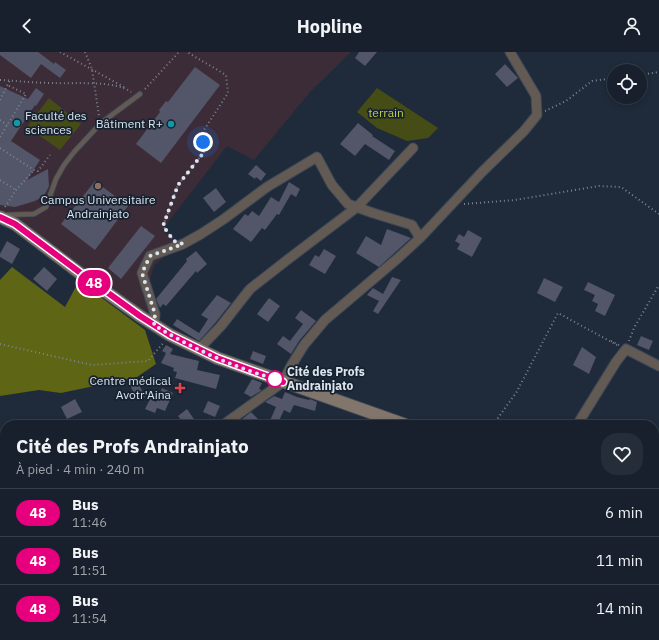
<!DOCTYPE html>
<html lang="fr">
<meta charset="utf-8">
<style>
:root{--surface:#17202c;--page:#242d38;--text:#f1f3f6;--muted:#9ea3a9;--line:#363e48}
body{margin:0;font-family:"IBM Plex Sans",sans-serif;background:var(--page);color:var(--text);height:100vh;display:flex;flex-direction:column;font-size:15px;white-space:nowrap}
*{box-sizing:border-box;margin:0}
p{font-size:13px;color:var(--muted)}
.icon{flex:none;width:22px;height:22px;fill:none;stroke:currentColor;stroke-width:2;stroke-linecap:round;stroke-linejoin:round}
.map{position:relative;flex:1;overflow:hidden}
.details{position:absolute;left:0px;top:368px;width:659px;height:220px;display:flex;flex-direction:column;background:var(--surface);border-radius:16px 16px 0 0;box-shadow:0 2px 6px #0003,0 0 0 1px var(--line)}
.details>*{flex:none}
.badge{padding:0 8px;border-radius:13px;font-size:14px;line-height:26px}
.fabs{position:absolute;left:607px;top:12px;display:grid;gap:8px}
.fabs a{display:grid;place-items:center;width:40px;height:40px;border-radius:50%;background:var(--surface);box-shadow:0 2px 6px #0003,0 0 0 1px var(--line);font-size:20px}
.you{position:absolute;width:20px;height:20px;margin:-10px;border:3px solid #fff;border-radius:50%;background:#1a73e8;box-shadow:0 0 0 6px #1a73e833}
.map>.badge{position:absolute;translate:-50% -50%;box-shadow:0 0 0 2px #fff}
.round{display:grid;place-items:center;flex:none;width:42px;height:42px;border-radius:16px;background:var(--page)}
.summary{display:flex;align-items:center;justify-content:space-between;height:68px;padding:0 16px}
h1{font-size:19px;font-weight:700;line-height:30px}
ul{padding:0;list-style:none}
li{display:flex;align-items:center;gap:12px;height:48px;padding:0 16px;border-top:1px solid var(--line)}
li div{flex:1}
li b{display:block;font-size:15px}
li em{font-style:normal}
li .badge{min-width:44px;font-weight:700;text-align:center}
header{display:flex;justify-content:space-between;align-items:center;height:52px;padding:0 16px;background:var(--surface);font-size:18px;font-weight:700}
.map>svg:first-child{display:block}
.education{fill:#3c2c38}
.green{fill:#464c16}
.forest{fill:#5e6514}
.building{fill:#535568}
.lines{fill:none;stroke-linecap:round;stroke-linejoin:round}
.lane-casing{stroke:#3d4957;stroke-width:6}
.street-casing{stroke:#3d4957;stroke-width:11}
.secondary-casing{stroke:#3d4957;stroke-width:14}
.path{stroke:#7c8692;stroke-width:2;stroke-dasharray:1 3;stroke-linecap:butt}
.lane{stroke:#635a54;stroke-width:4.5}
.street{stroke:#635a54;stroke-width:9}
.secondary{stroke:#82756c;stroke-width:12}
.line-casing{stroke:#fff;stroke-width:9}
.line{stroke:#e6007e;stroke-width:6}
.walk{stroke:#dce4ee;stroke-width:4;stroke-dasharray:0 7.2}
.culture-dot{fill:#0f9aa8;stroke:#162230;stroke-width:1.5}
.education-dot{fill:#8d6e63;stroke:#162230;stroke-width:1.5}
.stop-dot{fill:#fff;stroke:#e6007e;stroke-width:2}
.health-dot{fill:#e0444e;stroke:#162230;stroke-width:1.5}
.labels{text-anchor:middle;stroke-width:3.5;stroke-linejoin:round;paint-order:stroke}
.park-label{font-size:12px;fill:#c0cd47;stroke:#162230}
.poi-label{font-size:12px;fill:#dce4ee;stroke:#162230;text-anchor:end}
.stop-label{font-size:12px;font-weight:bold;fill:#dce4ee;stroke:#162230;text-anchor:start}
</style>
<header><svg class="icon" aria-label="back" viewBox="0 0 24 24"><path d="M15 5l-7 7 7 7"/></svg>Hopline<svg class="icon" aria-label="person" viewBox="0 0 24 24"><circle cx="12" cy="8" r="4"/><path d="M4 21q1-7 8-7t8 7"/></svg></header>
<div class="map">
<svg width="659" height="588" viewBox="0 0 659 588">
<rect width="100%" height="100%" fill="#1f2b3a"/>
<path class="education" d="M0,0h351l-41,40 -56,68 -27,-14 -65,84 16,14 -24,22 -7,25 4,17 -6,5 -145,-102z"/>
<path class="green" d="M377,36l61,40 -10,10 -21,3 -30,-13 -20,-16z
M49,46l32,26 -21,26 -33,-23z"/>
<path class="forest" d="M12,215l53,40 14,-26 66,49 11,34 -19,13 -76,16 -22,-3 -39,6v-116z"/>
<path class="building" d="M0,0h38l16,12 1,-2 11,8 -6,8 -19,-14 -10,14 -31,-23z
M359,0h18l-12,14 -10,-8z
M505,12l13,14 -11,9 -12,-13z
M195,15l25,18 -59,78 -25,-19 24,-32 -1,-2 7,-9 2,1z
M0,34l28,13 8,-11 8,6 -8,12 -1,-1 -24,36 29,19 -13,20 21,-11 1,17 -5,10 -9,5 -20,6 -15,-2z
M358,71l15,12 -1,1 23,15 -6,9 -24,-16 -10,12 -15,-12z
M256,113l10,9 -5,7 -5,-4 -1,2 -7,-5z
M95,129l33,25 -33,44 -34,-26z
M289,130l11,7 -4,8 -5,-3 -12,21 -2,-1 -12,16 -3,-2 -11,14 -18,-13 12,-15 3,2 4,-5 7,5 12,-19 8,5z
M216,136l10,14 -12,10 -11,-14z
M141,174l14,10 -34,43 -13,-11z
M387,177l24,9 -32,29 -23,-14 10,-17 15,9z
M468,178l14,8 -10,19 -15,-8 3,-5 -5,-3 4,-7 5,3z
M7,189l13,8 -8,15 -12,-7v-3z
M324,197l12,7 -11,18 -16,-9 6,-10 4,2z
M196,199l11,13 -10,9 -1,-2 -30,35 -3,-2 -3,4 -4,-9 31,-38 -1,-2z
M44,215l13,12 -10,12 -14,-12z
M392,225l9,3 -23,34 -5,-3 6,-10 -12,-6 6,-7 10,6z
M544,226l19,9 -8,15 -18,-9z
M588,230l27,13 -10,21 -10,-5 3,-7 -6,-3 3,-6 -11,-5z
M217,243l14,8 -15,19 -17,19 -26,-16 4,-6 22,14 9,-14 -7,-4z
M269,246l11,8 -12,16 -11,-8z
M301,258l15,11 -17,20 -8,13 -14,-10 6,-8 7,5 13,-17 -8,-6z
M641,284l12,5 -4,9 -12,-5z
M166,293l7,4 -3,5 29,7 -2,9 23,5 -4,14 -41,-11 2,-6 -4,-1 1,-3 -13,-5 5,-10 -4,-2z
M582,295l14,10 -7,17 -16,-9z
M253,299l13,5 -3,8 -13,-5z
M252,327l10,4 -3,6 3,1 -11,7 -7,-4z
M138,330l7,15 -8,3 -7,-15z
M162,336l11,5 -8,18 -8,-3 -2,5 -10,-4 5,-10 6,3z
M285,340l12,5 12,3 1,-1 7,3 -2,9 -21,-6 -4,8 -6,-3 -7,15h-9l8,-18 -11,-5 9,-6 8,3z
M75,347l7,13 -15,7 -6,-12z
M208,349l12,5 -5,11 -12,-5z
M187,357l11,16h-13l-7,-9z
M251,360l7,7 -6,6h-6l-5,-5z"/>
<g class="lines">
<g class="lane-casing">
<path id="lane" d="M6,163l28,-1 12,-7 10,-28 8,-14 10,-13 27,-29 39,-29"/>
</g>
<g class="street-casing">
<path id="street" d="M154,273l1,-11 -13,-41 8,-17 33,-12 18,-10 23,-15 43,-32 50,-30 15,28 16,19 25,9 39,12 8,13
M199,297l22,-23 29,-37 41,-32 66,-50 56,-59
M223,373l60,-43 8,-16 13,-21 21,-25 72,-61 23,-21 62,-66 42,-41 13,-16 -1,-19 -26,-44
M577,373l39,-63 10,-13 33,17
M654,414l5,-7"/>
</g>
<g class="secondary-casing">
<path id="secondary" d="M0,165l15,7 70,53 55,39 30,19 47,23 189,67
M654,540l5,6"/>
</g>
<path class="path" d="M60,0l64,35
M85,0l7,17 7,47
M640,23l19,-3
M0,28c18,1 37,3 55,3 21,1 60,-3 76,9
M145,37l34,-37
M0,48l10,-20
M545,59l21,-10 26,-20 22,-3
M0,68l7,5
M0,85l26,-43 -19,-9
M0,96l34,22 4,1 12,-16
M0,128l16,10
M464,152l51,-4 84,-14 22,1 38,27
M5,155l11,-17 18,-20
M172,186l-9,-12 15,-41 26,-33 -2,-19 26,-40 -2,-18 -39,-23
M611,289l8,4
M629,289l5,-13 25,-43
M0,292l92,21 56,-4 16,-19
M493,373l23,-32 42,-80 59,32"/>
<use href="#lane" class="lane"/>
<use href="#street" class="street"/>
<use href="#secondary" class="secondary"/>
</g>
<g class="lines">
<g class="line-casing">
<path id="line" d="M0,165l15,7 71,53 54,39 30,19 47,23 66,24"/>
</g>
<use href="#line" class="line"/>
<path class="walk" d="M203,90l1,10 -26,33 -15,41 11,15 9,3 -33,12 -8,17 13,41 -1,11c37,23 79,42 121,54"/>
</g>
<g class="culture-dot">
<circle cx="17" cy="71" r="4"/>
<circle cx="171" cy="72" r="4"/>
</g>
<circle class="education-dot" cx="98" cy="134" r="4"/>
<circle class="stop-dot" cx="275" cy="327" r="8"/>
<path class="health-dot" d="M178 330h4v4h4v4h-4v4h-4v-4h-4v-4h4z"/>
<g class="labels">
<g class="park-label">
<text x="386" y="65">terrain</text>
</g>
<g class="poi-label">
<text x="25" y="68" text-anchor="start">Faculté des<tspan x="25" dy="14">sciences</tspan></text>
<text x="163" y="76">Bâtiment R+</text>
<text x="98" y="152" text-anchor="middle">Campus Universitaire<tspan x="98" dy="14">Andrainjato</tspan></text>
<text x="171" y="333">Centre médical<tspan x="171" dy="14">Avotr'Aina</tspan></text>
</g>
<g class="stop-label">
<text x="287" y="324">Cité des Profs<tspan x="287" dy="14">Andrainjato</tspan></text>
</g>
</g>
</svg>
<div class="fabs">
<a><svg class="icon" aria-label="locate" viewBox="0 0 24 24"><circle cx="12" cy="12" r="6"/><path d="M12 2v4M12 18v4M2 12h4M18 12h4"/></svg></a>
</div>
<div class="you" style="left:203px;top:90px"></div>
<b class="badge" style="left:94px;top:231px;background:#e6007e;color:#fff">48</b>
<section class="details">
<div class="summary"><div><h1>Cité des Profs Andrainjato</h1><p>À pied · 4 min · 240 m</p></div><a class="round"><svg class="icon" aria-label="heart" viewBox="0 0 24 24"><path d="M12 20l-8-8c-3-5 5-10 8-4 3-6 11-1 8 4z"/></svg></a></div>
<ul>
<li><span class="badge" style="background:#e6007e;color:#fff">48</span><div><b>Bus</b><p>11:46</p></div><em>6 min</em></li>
<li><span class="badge" style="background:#e6007e;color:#fff">48</span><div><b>Bus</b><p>11:51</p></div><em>11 min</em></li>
<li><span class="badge" style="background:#e6007e;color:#fff">48</span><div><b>Bus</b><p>11:54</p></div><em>14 min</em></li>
</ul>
</section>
</div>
